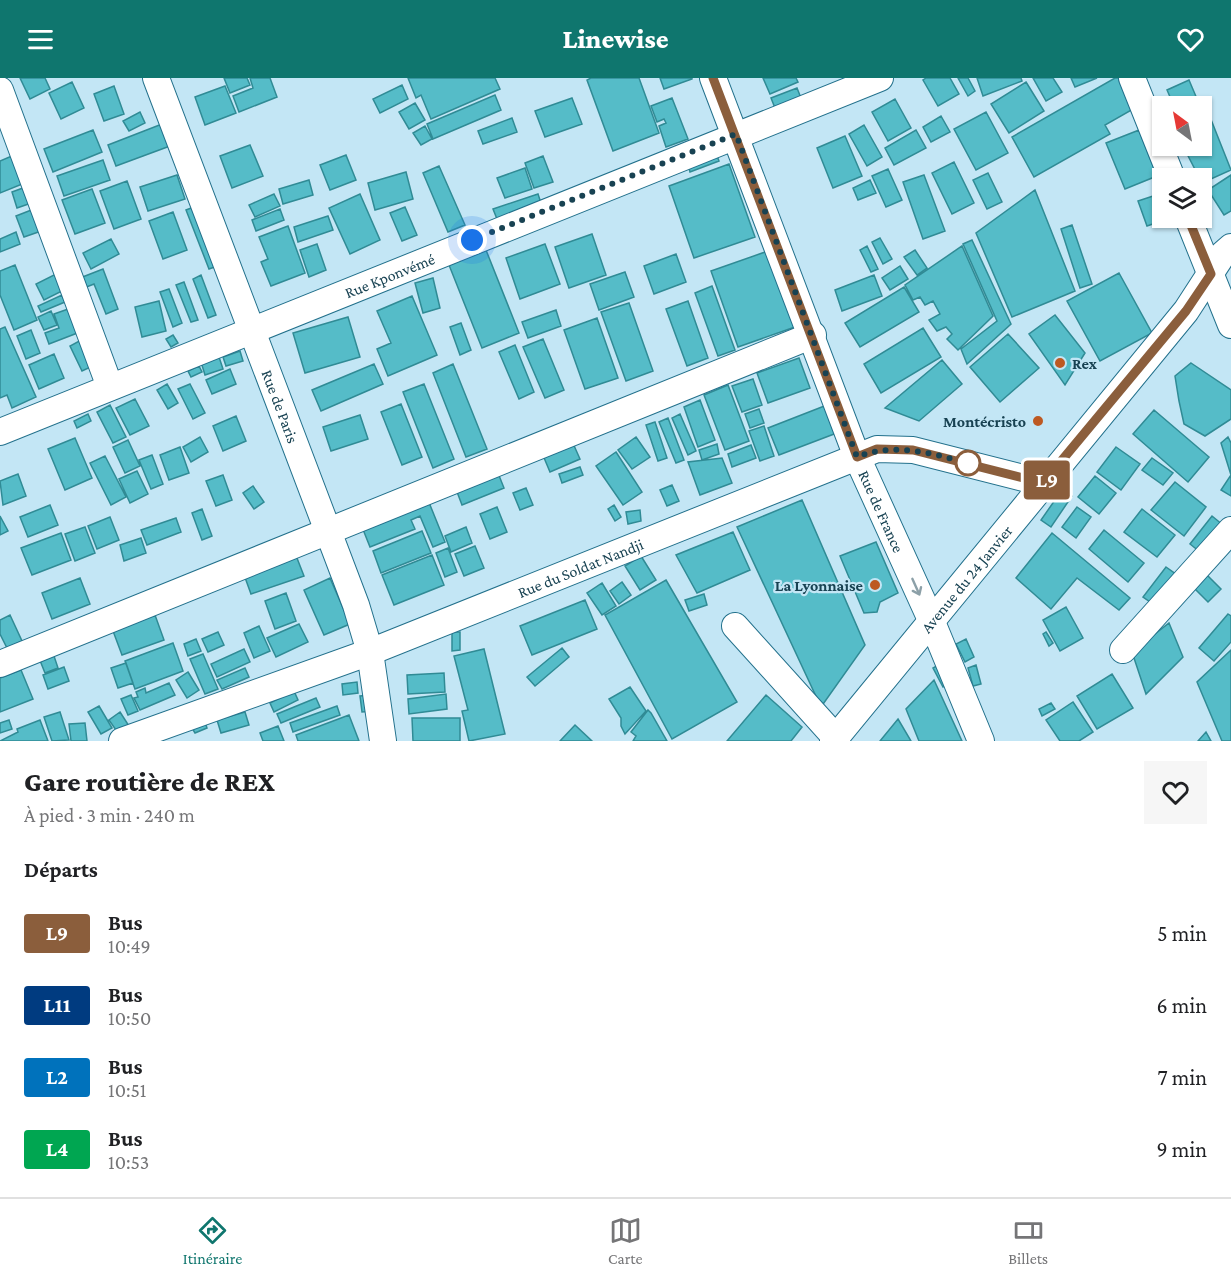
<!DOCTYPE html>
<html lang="fr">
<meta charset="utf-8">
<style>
:root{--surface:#fff;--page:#f6f6f6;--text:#202124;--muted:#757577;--line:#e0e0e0;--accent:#0f766e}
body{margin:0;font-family:"Crimson Pro",serif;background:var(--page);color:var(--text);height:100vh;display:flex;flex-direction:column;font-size:22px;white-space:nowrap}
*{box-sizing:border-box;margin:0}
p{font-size:20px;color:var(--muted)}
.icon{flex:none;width:33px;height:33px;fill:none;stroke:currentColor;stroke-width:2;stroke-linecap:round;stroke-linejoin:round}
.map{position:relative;height:663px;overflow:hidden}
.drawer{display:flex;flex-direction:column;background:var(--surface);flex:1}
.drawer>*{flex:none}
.badge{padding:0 12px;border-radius:4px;font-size:21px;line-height:39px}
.needle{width:39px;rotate:328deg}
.controls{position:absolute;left:1152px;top:18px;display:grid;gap:12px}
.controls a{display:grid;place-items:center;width:60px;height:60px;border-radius:0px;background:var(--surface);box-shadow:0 2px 4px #0004;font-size:30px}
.you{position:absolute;width:30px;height:30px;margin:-15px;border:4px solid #fff;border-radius:50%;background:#1a73e8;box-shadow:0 0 0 9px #1a73e833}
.map>.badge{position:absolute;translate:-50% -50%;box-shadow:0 0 0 3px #fff}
h2{padding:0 24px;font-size:22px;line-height:54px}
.round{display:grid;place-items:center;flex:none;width:63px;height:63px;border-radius:0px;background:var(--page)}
.summary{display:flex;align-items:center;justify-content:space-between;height:102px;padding:0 24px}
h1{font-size:28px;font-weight:800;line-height:45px}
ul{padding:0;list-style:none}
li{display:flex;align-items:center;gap:18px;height:72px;padding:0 24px}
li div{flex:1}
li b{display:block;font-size:22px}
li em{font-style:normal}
li .badge{min-width:66px;font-weight:700;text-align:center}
header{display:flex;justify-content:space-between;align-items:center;height:78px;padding:0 24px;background:var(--accent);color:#fff;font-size:27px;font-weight:800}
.tabs{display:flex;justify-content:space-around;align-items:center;height:84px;border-top:2px solid var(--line);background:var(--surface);font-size:16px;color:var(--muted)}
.tabs a{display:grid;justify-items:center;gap:3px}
.tabs .selected{color:var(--accent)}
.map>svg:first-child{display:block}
.building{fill:#55bcc8;stroke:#308b95;stroke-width:1.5}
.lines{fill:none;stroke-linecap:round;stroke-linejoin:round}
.minor-casing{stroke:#23718c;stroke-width:28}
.minor{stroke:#fff;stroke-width:26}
.oneway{stroke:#8ca0a8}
.line-casing{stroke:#fff;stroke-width:14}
.line{stroke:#8b5e3c;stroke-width:9}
.walk{stroke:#184252;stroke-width:6;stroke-dasharray:0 10.8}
.poi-dot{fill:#bd5922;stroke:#c3e6f5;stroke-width:2}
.stop-dot{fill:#fff;stroke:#8b5e3c;stroke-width:3}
.labels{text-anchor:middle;stroke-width:4.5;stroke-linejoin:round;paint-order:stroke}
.street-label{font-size:16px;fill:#184252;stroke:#c3e6f5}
.poi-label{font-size:16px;font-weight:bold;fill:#184252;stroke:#c3e6f5;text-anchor:end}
</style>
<header><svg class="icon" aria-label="menu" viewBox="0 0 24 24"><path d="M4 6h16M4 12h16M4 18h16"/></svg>Linewise<svg class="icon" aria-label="heart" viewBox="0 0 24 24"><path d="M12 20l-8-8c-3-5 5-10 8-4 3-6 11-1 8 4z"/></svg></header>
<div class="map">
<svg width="1231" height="663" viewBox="0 0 1231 663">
<rect width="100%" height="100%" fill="#c3e6f5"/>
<path class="building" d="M20,0h25l5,11 -20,10z
M224,0h23l3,7 -20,8z
M250,0h20l7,19 -38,15 -6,-16 20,-8z
M408,0h87l5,11 -69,30 -10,-24 -5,3z
M591,0h48l20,55 -46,18 -26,-71z
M660,0h32v1l-28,10z
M763,0h33l2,4 -28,12z
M926,0h24l9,16 -21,12 -15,-26z
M958,0h10l7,13 -7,5z
M977,0h44l1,3 -39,15z
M1033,0h20l9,14 -16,9z
M1071,0h26l-22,9z
M1115,0h4l16,30 -30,17 5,9 -76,43 -22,-40z
M1189,2l11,26h-26l-7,-16z
M72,4l12,26 -23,11 -12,-26z
M1026,4l18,29 -35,22 -18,-29z
M402,7l6,14 -28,14 -7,-14z
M114,8l10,28 -20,7 -10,-27z
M225,8l11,27 -31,12 -10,-28z
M797,10l4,10 -26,10 -4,-10z
M495,17l6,15 -68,29 -6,-15z
M572,20l10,26 -37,13 -10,-26z
M672,20l16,41 -22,8 -7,-21 7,-3 -2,-4 -7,3 -6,-16z
M895,21l16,29 -23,13 -16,-29z
M415,25l10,17 -16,9 -10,-17z
M140,34l5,11 -16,8 -6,-10z
M986,34l22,41 -32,17 -22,-41z
M941,38l9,16 -19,10 -8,-15z
M1210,39l21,53 -29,13 -19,-37h19v-25z
M512,40l5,14 -34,12 -5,-13z
M162,46l8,22 -54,20 -8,-21z
M864,47l18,32 -15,9 -18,-32z
M425,48l7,13 -11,6 -8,-12z
M93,52l9,22 -49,20 -9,-23z
M916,52l10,18 -32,17 -9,-17z
M1139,52l18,46 -32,13 -19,-46z
M845,58l17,40 -29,12 -16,-40z
M250,67l13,31 -31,12 -12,-32z
M21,74l11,28 -32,13v-32z
M716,75l3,8 -29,11 -2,-8z
M346,77l10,25 -26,10 -10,-25z
M543,78l10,26 -19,6 -9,-25z
M103,82l7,20 -46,16 -7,-20z
M954,84l20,41 -22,11 -20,-41z
M729,86l26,73 -61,21 -25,-72z
M439,88l26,59 -17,7 -25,-59z
M525,90l7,21 -27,9 -8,-20z
M888,91l14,31 -16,7 -14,-31z
M406,94l7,27 -38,11 -7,-27z
M988,95l14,29 -15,7 -14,-29z
M177,97l8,24 -37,12 -8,-24z
M924,97l21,56 -22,8 -20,-57z
M1231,97v36l-7,4 -16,-25z
M309,102l4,15 -30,9 -4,-15z
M870,102l6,13 -18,7 -5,-12z
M127,103l14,38 -27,10 -14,-38z
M31,107l6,16 -20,7 -5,-16z
M92,111l13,34 -30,11 -13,-34z
M1035,112l40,101 -63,26 -36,-84z
M1162,115v25h8l-23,8 -9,-25z
M274,116l6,12 -25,11 -6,-12z
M360,116l20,46 -30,14 -21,-46z
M538,116l3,9 -44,16 -4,-10z
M199,127l24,59 -14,5 -23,-59z
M39,129l8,22 -23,8 -8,-21z
M405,129l12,28 -15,6 -12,-28z
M280,131l4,11 -28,11 -4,-11z
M173,134l14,38 -24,9 -14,-38z
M328,138l5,14 -35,12 -4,-15z
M1072,147l20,59 -12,4 -19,-59z
M288,148l17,47 -34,13 -10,-24 7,-3 -9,-22z
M16,154l4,12 -20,8v-13z
M592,156l14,41 -37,13 -14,-41z
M880,160l12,21 -9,5 -11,-22z
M111,161l8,15 -28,15 -8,-16z
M972,162l39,84 -44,40 -6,-15 36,-28 -34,-77z
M317,166l9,26 -17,7 -9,-27z
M545,166l15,40 -40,15 -14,-41z
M484,167l35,88 -37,15 -35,-88z
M867,168l11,23 -7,3 -11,-22z
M962,168l31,70 -35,34 -11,-11 5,-5 -6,-7 -9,4 -8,-11 11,-6 -7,-13 -8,4 -5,-8 -7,3 -8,-15z
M915,172l12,18 -10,7 -13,-18z
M768,173l27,76 -57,20 -27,-76z
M676,176l10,28 -32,12 -10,-28z
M15,187l22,55 -23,10 -14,-35v-24z
M900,188l8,13 -18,11 -8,-12z
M103,191l15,40 -12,5 -12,-30 -10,4 -4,-10z
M62,193l8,16 -26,13 -8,-16z
M625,194l9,25 -35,13 -9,-26z
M1119,195l33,60 -52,28 -33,-60z
M201,197l15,40 -8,3 -15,-39z
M874,197l8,21 -40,15 -7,-21z
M433,200l7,30 -17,5 -8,-30z
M184,204l14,38 -7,2 -15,-37z
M712,208l23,64 -17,6 -23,-63z
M904,209l15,25 -59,35 -15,-24z
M169,211l13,34 -9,4 -13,-35z
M62,217l3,7 -24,10 -3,-6z
M412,218l25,59 -49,21 -11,-27 14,-6 -14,-32z
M159,223l7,30 -24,6 -7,-30z
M688,223l20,57 -21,8 -21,-57z
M629,225l24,68 -27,10 -25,-69z
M71,230l9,24 -31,12 -4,-11 14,-5 -5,-14z
M556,232l5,16 -33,12 -6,-16z
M51,233l6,14 -13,5 -6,-13z
M1055,237l30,38 -20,32 -36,-51z
M348,239l12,40 -55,16 -12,-40z
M597,240l21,60 -33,11 -21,-59z
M461,245l10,27 -11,5 -10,-28z
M5,249l31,70 -24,11 -5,-13 -7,3v-69z
M923,250l18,29 -60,36 -17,-29z
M31,252l9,23 -14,6 -9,-23z
M1008,256l31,34 -39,34 -30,-35z
M173,257l5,8 -7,4 -5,-8z
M83,261l12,26 -13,6 -12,-25z
M543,261l21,51 -19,8 -22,-51z
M515,267l19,47 -15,7 -20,-47z
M240,273l3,10 -17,5 -3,-9z
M54,276l10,24 -25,11 -10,-24z
M219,279l4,12 -18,6 -4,-13z
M799,280l11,30 -42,15 -11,-30z
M942,282l20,24 -43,37 -34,-13z
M1191,285l40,27v29l-26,17 -21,-12 -5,-23 -4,-25z
M374,286l9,20 -62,27 -9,-21z
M453,286l34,85 -21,8 -33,-84z
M199,288l3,6 -11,5 -3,-6z
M230,291l6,15 -24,10 -6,-14z
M753,301l9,26 -20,7 -10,-26z
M167,306l11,19 -10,6 -11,-19z
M190,306l15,29 -12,6 -15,-30z
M424,306l30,75 -21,9 -30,-76z
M728,307l21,56 -24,9 -21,-55z
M135,321l14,27 -19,9 -14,-27z
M700,322l15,40 -17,7 -14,-40z
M832,325l10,28 -63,24 -11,-27z
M401,326l21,53 -20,8 -21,-53z
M110,327l16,32 -13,6 -16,-31z
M759,331l5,14 -14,5 -5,-14z
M1154,332l55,47 -21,25 -55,-48z
M88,336l3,7 -14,7 -3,-7z
M680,336l16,37 -8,4 -16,-37z
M360,337l8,24 -37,12 -8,-24z
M236,338l10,25 -23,10 -10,-25z
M668,340l16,42 -8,3 -17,-41z
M655,344l12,36 -9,3 -12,-36z
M764,348l10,30 -14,5 -11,-30z
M200,359l8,15 -17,10 -8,-15z
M636,359l14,20 -18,12 -14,-19z
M1228,359l3,6v53l-10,-6 10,-15 -10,-32z
M75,360l17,40 -27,12 -17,-41z
M128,362l12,26 -15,7 -12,-26z
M572,363l8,18 -30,13 -8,-19z
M717,366l2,10 -17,6 -3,-10z
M751,367l5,13 -24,9 -4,-13z
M180,369l9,26 -20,7 -9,-25z
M1116,369l24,17 -19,26 -24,-18z
M616,374l26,40 -19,13 -27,-39z
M152,377l11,29 -12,5 -12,-29z
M105,378l21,41 -15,8 -21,-42z
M722,380l10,25 -32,12 -12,-33z
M1152,380l21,15 -10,12 -21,-15z
M580,389l3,8 -21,8 -3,-9z
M496,390l8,20 -42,17 -8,-21z
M137,393l11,23 -18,9 -11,-24z
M18,396l8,22 -23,9 -3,-24z
M223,397l9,25 -16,6 -10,-25z
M1095,398l21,17 -17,21 -21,-17z
M1175,404l31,25 -22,29 -33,-26z
M672,407l7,16 -12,5 -7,-16z
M253,408l11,16 -10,7 -11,-16z
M526,410l7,17 -13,5 -7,-17z
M1062,412l10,6 -21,31 -10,-7z
M428,422l17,42 -12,5 -13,-31 -9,4 4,9 -45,18 -8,-20z
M802,422l63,145 -44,62 -84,-180z
M50,427l8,20 -30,12 -8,-20z
M614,427l7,12 -6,4 -7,-12z
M497,429l10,25 -17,7 -10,-25z
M1077,429l14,10 -15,21 -14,-11z
M202,431l10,27 -10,4 -10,-27z
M1142,431l33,26 -18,22 -33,-25z
M640,432l1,11 -13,3 -2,-12z
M0,438l8,15 -8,4z
M1212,438l11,9 -23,27 -10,-8z
M110,439l9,23 -22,9 -9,-23z
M176,440l5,14 -34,13 -6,-15z
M85,449l10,26 -20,8 -10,-27z
M466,449l6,16 -21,9 -6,-16z
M1104,452l40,33 -16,19 -39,-33z
M422,453l9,22 -50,20 -8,-22z
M733,454l17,38 -53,23 -21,-38z
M61,455l10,27 -39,15 -11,-27z
M1052,455l78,65 -11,12 -42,-32 -26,31 -35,-31z
M141,460l5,15 -22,8 -4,-16z
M876,464l22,51 -18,9 -3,10 -13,1 -24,-57z
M475,468l9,22 -20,8 -9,-22z
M448,470l9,24 -12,5 -9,-24z
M295,475l9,23 -53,18 -8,-22z
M432,477l12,30 -50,20 -12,-30z
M641,478l15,24 -16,10 -15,-24z
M1166,489l14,10 -24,29 -13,-9z
M1207,497l14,14 -13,13 -14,-14z
M80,500l10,26 -38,15 -10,-26z
M330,500l20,46 -26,11 -20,-45z
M666,502l71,122 -65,37 -67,-124z
M622,504l9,13 -12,9 -9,-13z
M602,505l14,23 -14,9 -15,-22z
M286,515l10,28 -21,8 -10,-28z
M704,516l3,11 -18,6 -4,-11z
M585,522l12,29 -65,26 -12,-29z
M1066,529l17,31 -23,13 -17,-31z
M1228,536l3,2v26l-17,19 -15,-13z
M10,537l12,26 -15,7 -7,-14v-14z
M155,537l9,25 -42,15 -9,-24z
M1169,545l14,34 -37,37 -14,-42z
M299,546l9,18 -32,15 -9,-19z
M259,548l11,25 -16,7 -10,-25z
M218,554l6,13 -16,7 -6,-13z
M452,554h8v18l-8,1z
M1046,554l7,11 -4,3 -6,-12z
M196,561l5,12 -13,5 -4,-12z
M966,561l8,18 -9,5 -9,-18z
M173,565l10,28 -48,18 -10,-28z
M562,570l7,9 -34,29 -8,-9z
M244,571l6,13 -33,15 -6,-13z
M484,571l21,85 -36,7 -7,-30 6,-1 -14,-54z
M1231,572v91h-9l-25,-59z
M53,575l5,15 -13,5 -6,-15z
M203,576l15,35 -13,5 -15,-35z
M126,585l7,20 -15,5 -7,-20z
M940,586l10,19 -7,4 -10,-19z
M976,587l5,19 -8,2 -5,-18z
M64,589l5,14 -21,8 -5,-14z
M245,590l4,9 -27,12 -5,-9z
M21,592l12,29 -33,13v-34z
M188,594l11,18 -12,8 -11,-18z
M444,595l1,19 -37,2 -1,-19z
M1112,596l21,34 -36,21 -20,-33z
M934,602l28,61h-43l-13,-32z
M357,604l1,11 -15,2 -1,-11z
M169,605l6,12 -35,15 -6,-12 4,-1 -2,-5 9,-4 1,5z
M630,609l16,24 -21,23 -4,-8v-8l-12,-19z
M294,613l4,9 -24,12 -4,-9z
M446,616l1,15 -38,5 -1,-15z
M131,617l7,16 -10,4 -7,-16z
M371,617l3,16 -12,1 -2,-16z
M766,617l36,32 -11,14h-64z
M316,620l4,9 -39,16 -4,-9z
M1073,624l20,30 -14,9h-19l-14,-21z
M1051,625l4,6 -13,7 -3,-7z
M99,628l13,22 -11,6 -13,-22z
M337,628l3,9 -47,17 -3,-9z
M648,632l3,3 16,28h-34l3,-5 -5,-4z
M60,634l9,28 -17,1 -8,-24z
M120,634l9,14 -11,7 -9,-13z
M245,634l4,13 -28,8 -4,-13z
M349,637l10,26h-61l-2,-6z
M412,640h48v23h-47z
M898,641l13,22h-31z
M9,642l3,9 -12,4v-10z
M40,642l8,21h-48l18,-9 -1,-3z
M205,644l2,6 -12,5 -3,-5z
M85,645l2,18h-16l-2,-17z
M575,647l17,16h-32z
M278,648l6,15h-21l-3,-8z
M1206,654l5,9h-13z"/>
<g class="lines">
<g class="minor-casing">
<g id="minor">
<path id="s1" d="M156,0l200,527 14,47 13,89"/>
<path id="s2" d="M713,0l144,379 75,165 49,119"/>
<path d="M1132,0l40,100"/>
<path d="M0,12l110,297"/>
<path d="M1188,140l43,107"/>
<path id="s3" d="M0,354l880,-354"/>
<path d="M735,548l101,112"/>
<path d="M1123,572l108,-120"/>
<path d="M0,586l813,-329"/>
<path id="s4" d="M122,663l248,-89 507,-203 36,1 130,33"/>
<path id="s5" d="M833,663l353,-430 37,-57 8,-7"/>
</g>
</g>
<use href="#minor" class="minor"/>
</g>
<defs><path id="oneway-shaft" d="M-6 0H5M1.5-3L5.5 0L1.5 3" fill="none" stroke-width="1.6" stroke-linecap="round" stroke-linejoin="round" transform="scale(1.5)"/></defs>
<use class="oneway" href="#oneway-shaft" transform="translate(916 509) rotate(66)"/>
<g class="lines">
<g class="line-casing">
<path id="line" d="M713,0l144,379 20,-8 36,1 130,33 143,-172 25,-37 -23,-56"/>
</g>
<use href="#line" class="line"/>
<path class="walk" d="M472,162l264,-106 121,323c40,-16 79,-2 119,8l-8,-2"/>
</g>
<g class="poi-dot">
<circle cx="1060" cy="285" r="6"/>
<circle cx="1038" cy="343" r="6"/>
<circle cx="875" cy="507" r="6"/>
</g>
<circle class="stop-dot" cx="968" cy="385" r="12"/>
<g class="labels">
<g class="street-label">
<text dy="6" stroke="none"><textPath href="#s3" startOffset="420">Rue Kponvémé</textPath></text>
<text dy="6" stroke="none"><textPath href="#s1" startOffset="351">Rue de Paris</textPath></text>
<text dy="6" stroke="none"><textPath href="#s2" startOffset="465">Rue de France</textPath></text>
<text dy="6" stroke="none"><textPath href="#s4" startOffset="490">Rue du Soldat Nandji</textPath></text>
<text dy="6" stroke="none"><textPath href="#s5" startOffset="210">Avenue du 24 Janvier</textPath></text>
</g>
<g class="poi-label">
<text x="1072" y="291" text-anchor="start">Rex</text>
<text x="1026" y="349">Montécristo</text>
<text x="863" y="513">La Lyonnaise</text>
</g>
</g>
</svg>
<div class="controls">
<a><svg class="needle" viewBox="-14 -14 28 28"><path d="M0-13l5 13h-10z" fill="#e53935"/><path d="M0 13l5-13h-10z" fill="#757577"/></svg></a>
<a><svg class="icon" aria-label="layers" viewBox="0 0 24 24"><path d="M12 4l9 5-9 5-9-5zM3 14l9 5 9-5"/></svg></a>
</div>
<div class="you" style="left:472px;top:162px"></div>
<b class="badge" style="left:1047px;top:402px;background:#8b5e3c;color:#fff">L9</b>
</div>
<section class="drawer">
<div class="summary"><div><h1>Gare routière de REX</h1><p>À pied · 3 min · 240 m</p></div><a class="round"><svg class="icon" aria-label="heart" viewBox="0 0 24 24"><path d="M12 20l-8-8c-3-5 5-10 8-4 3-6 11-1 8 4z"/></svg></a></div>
<h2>Départs</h2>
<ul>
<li><span class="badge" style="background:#8b5e3c;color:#fff">L9</span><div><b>Bus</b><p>10:49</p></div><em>5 min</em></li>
<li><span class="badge" style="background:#003b80;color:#fff">L11</span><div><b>Bus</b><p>10:50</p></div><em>6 min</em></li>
<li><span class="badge" style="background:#0072bc;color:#fff">L2</span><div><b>Bus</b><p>10:51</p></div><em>7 min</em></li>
<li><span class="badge" style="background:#00a651;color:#fff">L4</span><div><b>Bus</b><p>10:53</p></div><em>9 min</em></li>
</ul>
</section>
<nav class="tabs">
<a class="selected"><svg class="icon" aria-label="directions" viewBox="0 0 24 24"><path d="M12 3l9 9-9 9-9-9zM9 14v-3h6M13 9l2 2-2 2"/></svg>Itinéraire</a>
<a><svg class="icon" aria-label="map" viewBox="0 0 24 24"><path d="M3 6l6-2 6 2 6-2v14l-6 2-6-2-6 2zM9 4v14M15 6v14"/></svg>Carte</a>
<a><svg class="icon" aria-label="tickets" viewBox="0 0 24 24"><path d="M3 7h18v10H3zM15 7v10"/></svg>Billets</a>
</nav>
